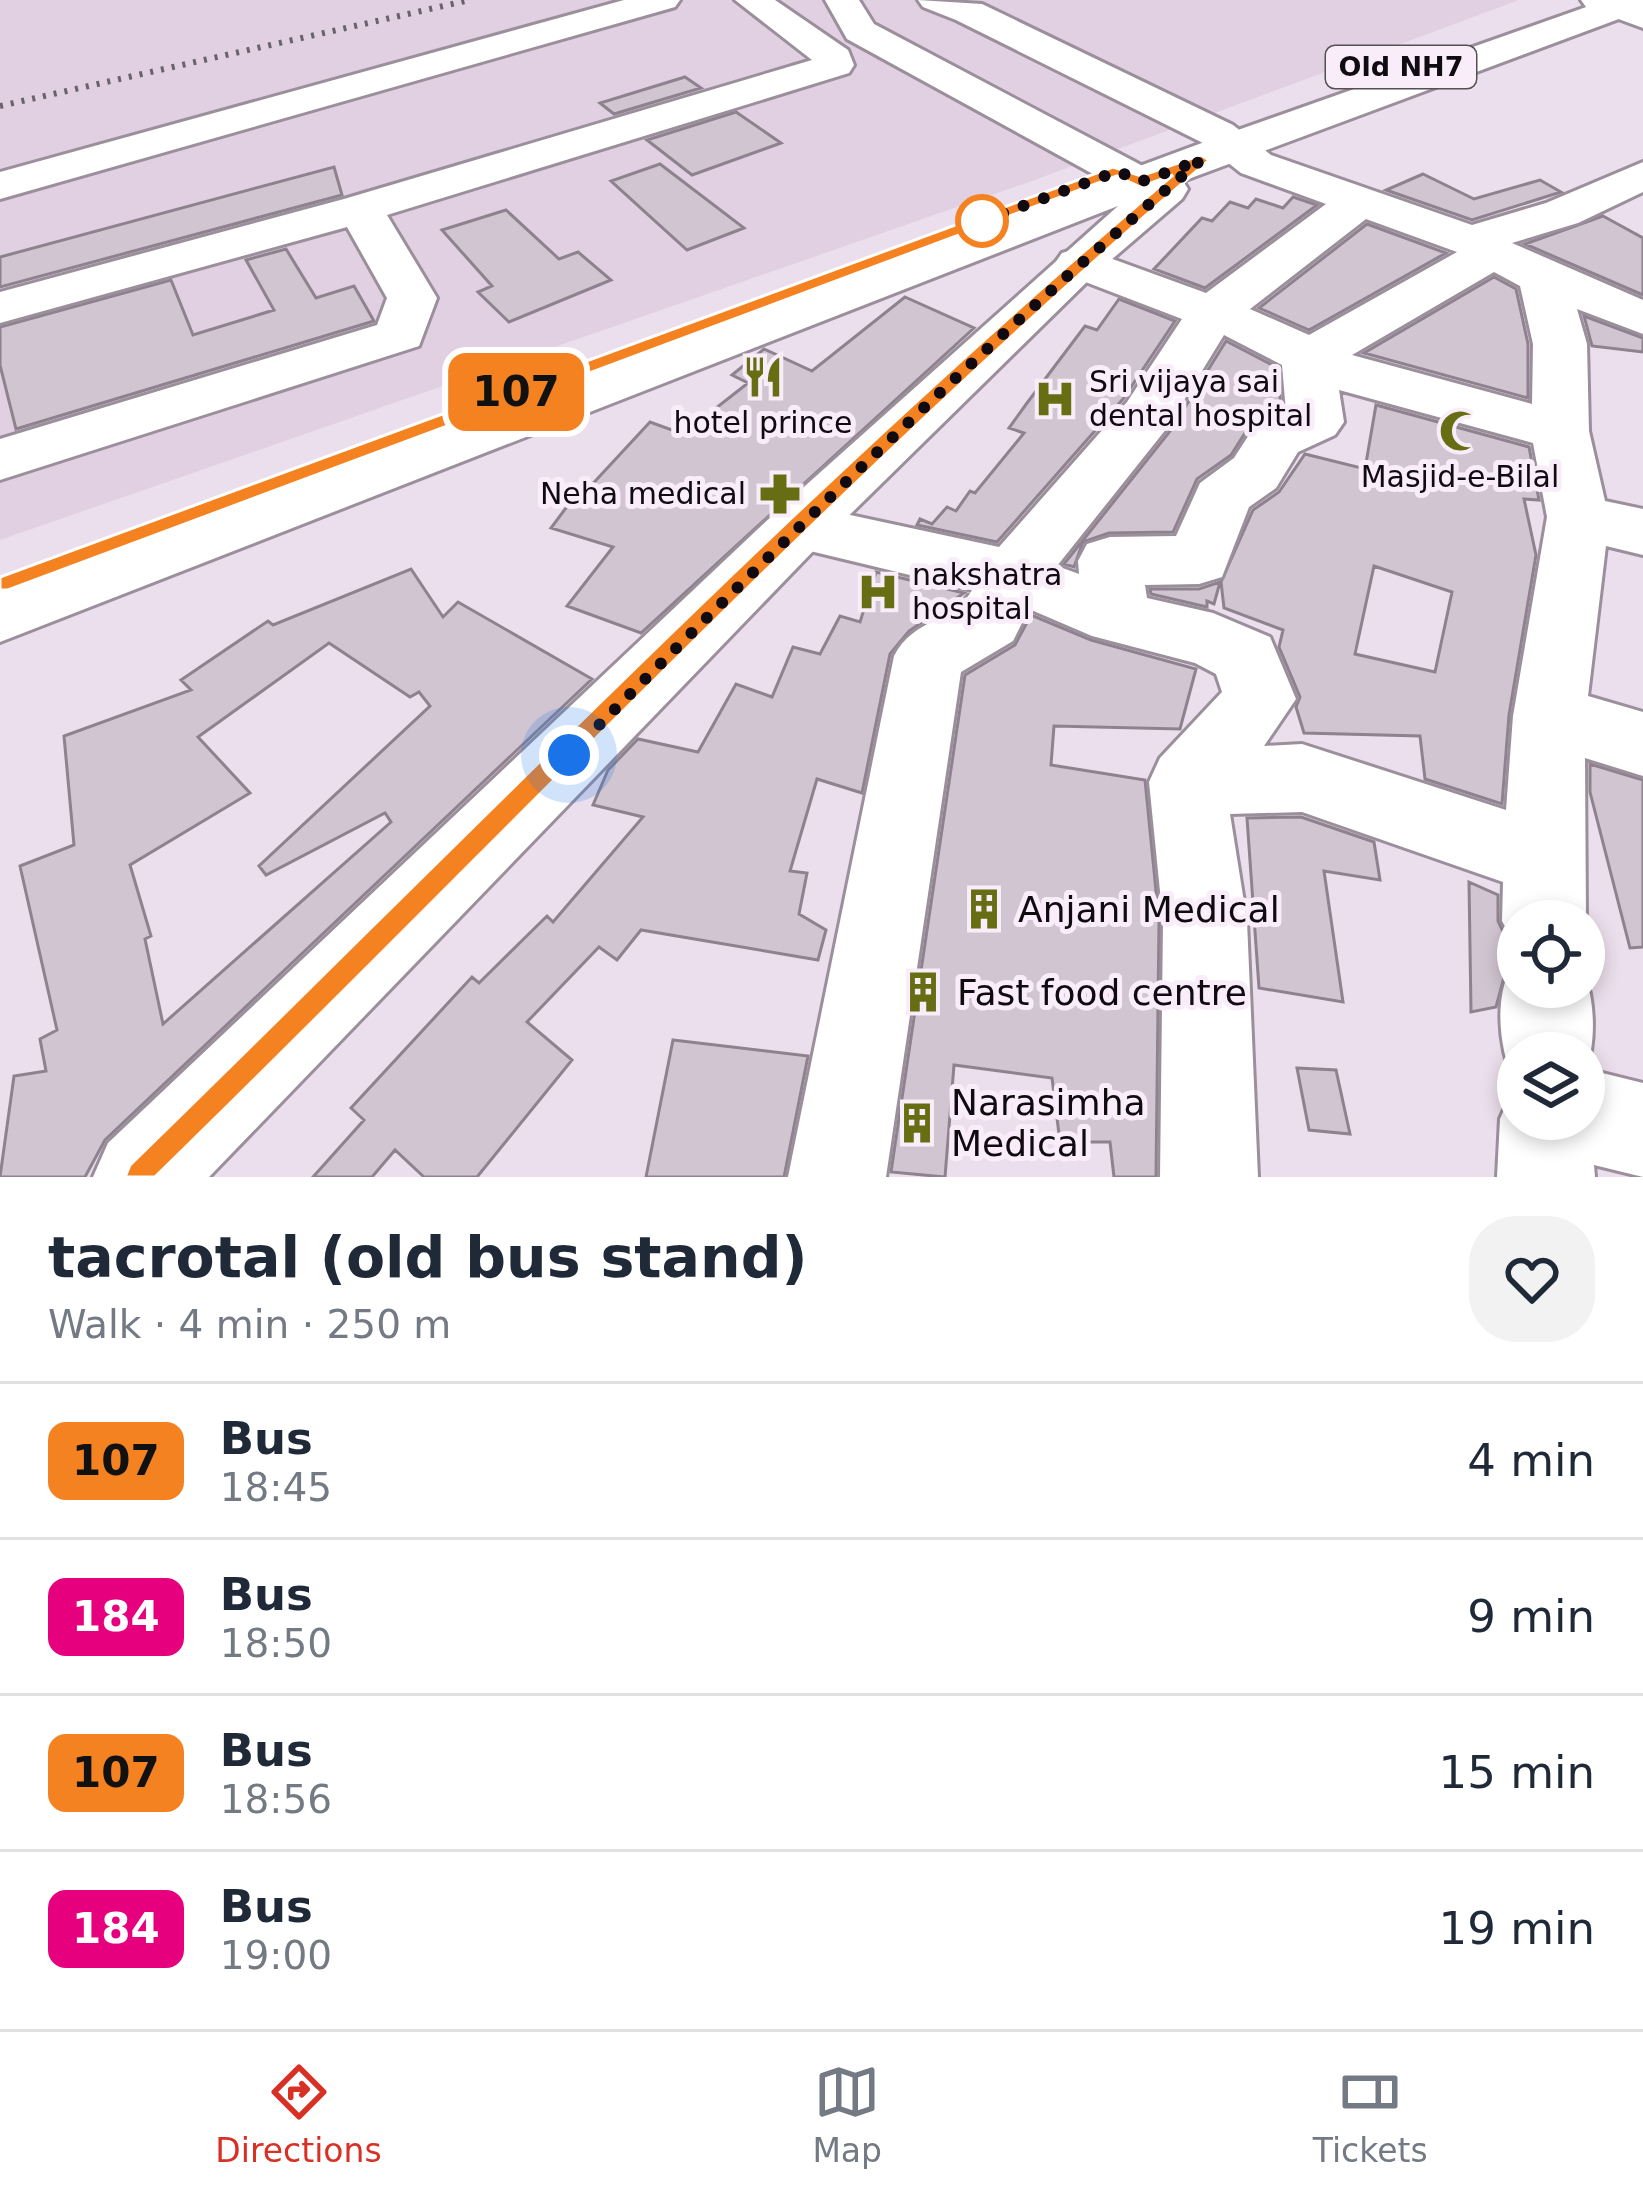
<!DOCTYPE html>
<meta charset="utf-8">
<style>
:root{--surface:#fff;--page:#f2f2f3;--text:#1f2937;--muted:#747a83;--line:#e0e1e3;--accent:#d93025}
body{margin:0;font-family:"DejaVu Sans",sans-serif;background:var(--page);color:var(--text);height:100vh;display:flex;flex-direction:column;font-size:45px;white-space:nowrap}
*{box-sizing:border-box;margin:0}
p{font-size:39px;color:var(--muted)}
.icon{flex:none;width:66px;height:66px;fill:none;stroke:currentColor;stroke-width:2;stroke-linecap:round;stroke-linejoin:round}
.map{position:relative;height:1177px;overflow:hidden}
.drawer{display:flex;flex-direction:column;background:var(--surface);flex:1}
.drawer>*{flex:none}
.badge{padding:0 24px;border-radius:18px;font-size:42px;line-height:78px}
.fabs{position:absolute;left:1497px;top:900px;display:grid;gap:24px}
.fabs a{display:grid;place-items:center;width:108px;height:108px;border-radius:50%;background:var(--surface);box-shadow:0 6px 18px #0003;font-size:60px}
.you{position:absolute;width:60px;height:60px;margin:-30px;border:9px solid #fff;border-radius:50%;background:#1a73e8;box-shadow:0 0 0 18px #1a73e833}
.map>.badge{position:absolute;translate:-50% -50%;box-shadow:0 0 0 6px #fff}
.round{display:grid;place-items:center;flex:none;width:126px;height:126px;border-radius:48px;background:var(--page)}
.head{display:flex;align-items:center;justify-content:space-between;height:204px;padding:0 48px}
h1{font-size:57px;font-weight:600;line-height:90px}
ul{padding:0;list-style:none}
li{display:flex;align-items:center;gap:36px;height:156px;padding:0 48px;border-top:3px solid var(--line)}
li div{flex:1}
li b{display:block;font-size:45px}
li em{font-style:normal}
li .badge{min-width:132px;font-weight:700;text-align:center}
.menu{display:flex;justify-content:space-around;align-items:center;height:168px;border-top:3px solid var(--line);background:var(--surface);font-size:33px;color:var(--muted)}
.menu a{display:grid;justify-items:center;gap:6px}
.menu .active{color:var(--accent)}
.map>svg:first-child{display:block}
.built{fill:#e1cfe2}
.building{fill:#d1c5d2;stroke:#8d828e;stroke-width:3;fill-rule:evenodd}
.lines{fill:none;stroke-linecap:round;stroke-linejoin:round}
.minor-casing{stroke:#9b8f9b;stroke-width:6}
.major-casing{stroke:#9b8f9b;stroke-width:6}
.minor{fill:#fff;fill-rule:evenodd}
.major{fill:#fff;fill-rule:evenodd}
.rail{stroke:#69626a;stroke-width:6;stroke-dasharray:3 8;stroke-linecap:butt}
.line{fill:#f58220;stroke:#fff;stroke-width:3}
.walk{stroke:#0f0b10;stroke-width:12;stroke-dasharray:0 21.6}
.stop-dot{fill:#fff;stroke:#f58220;stroke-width:6}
.labels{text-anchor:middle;stroke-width:10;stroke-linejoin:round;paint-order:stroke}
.shield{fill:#f9edfa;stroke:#554f56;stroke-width:3}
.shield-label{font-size:27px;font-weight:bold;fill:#0f0b10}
.poi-label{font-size:30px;fill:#0f0b10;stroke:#f9edfa;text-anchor:start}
.near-poi-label{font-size:36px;fill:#0f0b10;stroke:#f9edfa;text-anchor:start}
</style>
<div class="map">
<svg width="1643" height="1177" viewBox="0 0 1643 1177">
<rect width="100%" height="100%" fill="#ecdfed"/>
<path class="built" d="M0,0h1519l-487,181 -1032,359z"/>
<path class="building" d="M685,77l16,11 -87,26 -14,-11z
M736,112l45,31 -89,32 -45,-35z
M660,164l84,64 -57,22 -76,-69z
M334,167l8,28 -342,92v-30z
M1423,174l51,25 66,-19 21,12 -89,28 -86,-30z
M1293,197l24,8 -112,83 -51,-19 48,-51 10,3 18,-19 18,6 8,-9 27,9z
M506,210l53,49 19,-7 33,28 -102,42 -31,-30 14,-6 -50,-56z
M1603,216l40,22v57l-118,-51z
M1367,224l79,29 -137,77 -50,-22z
M286,249l30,49 38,-12 20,35 -358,108 -16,-64v-38l171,-47 22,55 81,-25 -28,-50z
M1494,277l22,12 12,55v54l-164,-45z
M905,297l69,31 -333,305 -74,-27 46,-59 -62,-19 29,-39 6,2 64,-69 33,12 65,-51 -16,-8 32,-26 48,22z
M1119,299l56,22 -52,78 -126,143 -80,-17 3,-6 12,5 15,-17 9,4 14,-20 5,2 49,-60 -15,-5 18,-25 58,-77 12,4z
M1584,316l59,22v14l-51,-6z
M1226,341l52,27 3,41 -29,13 -21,33 -34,24 -24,53 -64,1 -26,9 -9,25 -10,-3 107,-134z
M1376,405l153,42 10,53 -15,-1 12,56 -27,160 -7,89 -77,-25 -5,-43 -116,-3 -8,-26 4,-10 -21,-50 4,-17 -59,-22 -3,-26 32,-72 26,-18 26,-38 60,15zM1374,566l78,26 -17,80 -80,-18z
M411,569l32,48 15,-15 134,77 -487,461 -20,37h-85l14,-101 32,-5 -6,-32 17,-9 -37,-164 54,-21 -10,-109 127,-46 -10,-10 87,-59 5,4zM329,643l81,54 9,-5 11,14 -171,160 7,9 119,-62 6,9 -228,202 -18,-85 6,-3 -21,-71 120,-72 -52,-56z
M876,572l88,21 -55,38 -19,23 -28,139 -45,-14 -27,92 17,2 -8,41 27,16 -8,30 -177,-30 -24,30 -18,-13 -72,75 45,38 -95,117h-53l-29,-27 -23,27h-59l51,-57 -13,-12 121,-131 7,6 68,-67 6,6 90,-105 -50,-12 15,-35 30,-31 60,13 38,-68 36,13 21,-50 27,7 20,-38 20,6z
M1220,582l-6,22 -7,-3v6l-56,-13 -1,-5h49z
M1031,615l60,25 105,29 -16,60 -126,-3 -3,39 94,15 14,141 -3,256h-42l-4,-35h-50l-8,-64 -98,-13 -9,112 -54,-5 74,-497 50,-30z
M1590,764l53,16v167l-13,1 -40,-156z
M1301,817l73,25 6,38 -56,-9 19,131 -84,-14 -12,-170z
M1469,882l29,13v26l9,19 1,23 -12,44 -25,5z
M673,1040l135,16 -24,121h-138z
M1297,1068l39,2 14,64 -41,-4z"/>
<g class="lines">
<g class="minor-casing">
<path id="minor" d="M624,0h56l-5,7 -675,192v-27z
M735,0h40l73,50 6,15 -5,8 -462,142 50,83 -18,48 -419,134v-41l377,-114 10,-27 -40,-71 -347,96v-31l344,-93 468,-139z
M825,0h34l15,24 282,149 6,9 -6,9 -16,4 -16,-4 -277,-152z
M918,0l64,4 251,121 38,30 201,70 74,-22 97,-41v30l-65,31 -66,20 131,57v34l-66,-25 10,35 2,87 16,70 38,8v46l-37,-9 -18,150 55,16v64l-58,-18 1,163 -2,4v-4h-66v30l-16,-30 1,-39 -201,-70 -72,2 17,107 11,256h-98l3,-256 -14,-139 11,-24 62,-66 -6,-18 -21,-11 -103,-27 -63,-27 -16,32 -52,31 -75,505h-98l106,-521c20,-39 60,-33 78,-66l-195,-47 -9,-16 9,-16 22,-7 200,43 128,-145 55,-83 -120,-46 -7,-10 7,-10 17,-5 17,5 110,40 120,-89 -85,-31 -38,-30 -247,-123 -33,-13zM1366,219l91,33 -148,83 -59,-26zM1494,272l26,14 13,58 -1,60 -180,-49zM1224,335l58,30 4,47 -30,12 -22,34 -34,25 -24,53 -66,1 -23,7 -9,17 1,13 -22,-8 110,-138zM1339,390l194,53 14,74 -34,199 -7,94 -204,-66 -38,2 32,-47 -26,-62 -57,-24 -66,-15 -2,-13 54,-1 23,-7 27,-70 27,-19 22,-36 37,-17 9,-13z
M1581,0h49l13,5v23l-57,-21z
M1518,955v32h66v-13c11,26 12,69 2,95l57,14v94l-49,-12 1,12h-98l3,-58 15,-34c-17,-39 -23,-94 3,-130zM1518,1053h66v66h-66z"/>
</g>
<g class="major-casing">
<path id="major" d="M1606,0h37v10l-460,171 5,8 -6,10 -86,74 -275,270 -612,634h-116l15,-34 669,-632 341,-305 -1118,436v-54l1218,-451z"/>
</g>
<use href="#minor" class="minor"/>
<use href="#major" class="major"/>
<path class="rail" d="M0,106l470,-106"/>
</g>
<path class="line" d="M1201,155l8,5 -3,3c-371,319 -707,679 -1051,1014h-30l5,-12c343,-334 677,-681 1043,-990l-33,12 -23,-11 -1109,414h-8v-13l1113,-410 28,9z"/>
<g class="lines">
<path class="walk" d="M569,755c205,-205 411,-409 632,-595l-61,22 -22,-11 -136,50"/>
</g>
<defs>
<g id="restaurant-bare" transform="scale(3.24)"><path d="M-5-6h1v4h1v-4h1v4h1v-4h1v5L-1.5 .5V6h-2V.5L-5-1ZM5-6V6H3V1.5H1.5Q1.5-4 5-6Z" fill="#666d12" stroke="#f9edfa" stroke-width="2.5" paint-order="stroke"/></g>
<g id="hospital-bare" transform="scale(3.24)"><path d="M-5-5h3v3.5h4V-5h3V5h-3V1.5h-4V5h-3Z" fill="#666d12" stroke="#f9edfa" stroke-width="2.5" paint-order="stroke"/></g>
<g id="mosque-bare" transform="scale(3.24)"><path d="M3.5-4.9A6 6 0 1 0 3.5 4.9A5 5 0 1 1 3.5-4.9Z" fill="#666d12" stroke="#f9edfa" stroke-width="2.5" paint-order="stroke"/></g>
<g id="pharmacy-bare" transform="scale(3.24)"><path d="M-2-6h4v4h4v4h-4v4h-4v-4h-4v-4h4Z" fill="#666d12" stroke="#f9edfa" stroke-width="2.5" paint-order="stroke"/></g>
<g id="building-bare" transform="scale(3.24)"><path d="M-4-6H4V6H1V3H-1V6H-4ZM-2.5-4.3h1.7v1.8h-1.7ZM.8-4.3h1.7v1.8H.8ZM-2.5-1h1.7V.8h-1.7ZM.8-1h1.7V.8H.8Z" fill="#666d12" stroke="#f9edfa" stroke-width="2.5" paint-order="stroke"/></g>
</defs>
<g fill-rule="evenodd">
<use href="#restaurant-bare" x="763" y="377"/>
<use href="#hospital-bare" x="1055" y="399"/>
<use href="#mosque-bare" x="1460" y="431"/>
<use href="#pharmacy-bare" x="780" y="494"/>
<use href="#hospital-bare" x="878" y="592"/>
<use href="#building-bare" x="984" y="909"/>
<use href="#building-bare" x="923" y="992"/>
<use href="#building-bare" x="917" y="1123"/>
</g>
<circle class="stop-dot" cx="982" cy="221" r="24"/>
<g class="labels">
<rect class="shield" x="1326" y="46" width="150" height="42" rx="9"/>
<g class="shield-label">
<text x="1401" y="76">Old NH7</text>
</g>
<g class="poi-label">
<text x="1089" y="392">Sri vijaya sai<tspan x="1089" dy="34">dental hospital</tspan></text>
<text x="763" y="433" text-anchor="middle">hotel prince</text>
<text x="1460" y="487" text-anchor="middle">Masjid-e-Bilal</text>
<text x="746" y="504" text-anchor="end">Neha medical</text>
<text x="912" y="585">nakshatra<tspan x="912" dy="34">hospital</tspan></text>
</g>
<g class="near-poi-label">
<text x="1018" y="922">Anjani Medical</text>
<text x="957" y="1005">Fast food centre</text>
<text x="951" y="1115">Narasimha<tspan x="951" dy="41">Medical</tspan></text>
</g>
</g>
</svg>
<div class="fabs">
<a><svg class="icon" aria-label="locate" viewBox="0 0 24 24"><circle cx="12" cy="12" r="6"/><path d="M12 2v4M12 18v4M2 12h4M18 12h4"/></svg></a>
<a><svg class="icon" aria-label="layers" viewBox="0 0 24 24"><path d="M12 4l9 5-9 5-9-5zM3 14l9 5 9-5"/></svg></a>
</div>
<div class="you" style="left:569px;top:755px"></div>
<b class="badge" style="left:516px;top:392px;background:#f58220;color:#111">107</b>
</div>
<section class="drawer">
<div class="head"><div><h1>tacrotal (old bus stand)</h1><p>Walk · 4 min · 250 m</p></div><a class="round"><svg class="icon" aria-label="heart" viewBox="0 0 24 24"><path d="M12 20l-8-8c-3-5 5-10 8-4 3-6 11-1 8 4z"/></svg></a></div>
<ul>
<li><span class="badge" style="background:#f58220;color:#111">107</span><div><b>Bus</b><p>18:45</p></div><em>4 min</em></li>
<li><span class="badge" style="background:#e6007e;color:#fff">184</span><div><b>Bus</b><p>18:50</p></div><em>9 min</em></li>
<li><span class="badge" style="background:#f58220;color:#111">107</span><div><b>Bus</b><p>18:56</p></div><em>15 min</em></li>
<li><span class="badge" style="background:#e6007e;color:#fff">184</span><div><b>Bus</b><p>19:00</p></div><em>19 min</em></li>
</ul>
</section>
<nav class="menu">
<a class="active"><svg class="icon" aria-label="directions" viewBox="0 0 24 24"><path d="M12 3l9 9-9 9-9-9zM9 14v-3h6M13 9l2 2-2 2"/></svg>Directions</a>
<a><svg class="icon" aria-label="map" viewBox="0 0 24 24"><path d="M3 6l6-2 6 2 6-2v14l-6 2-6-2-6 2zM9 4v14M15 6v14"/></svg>Map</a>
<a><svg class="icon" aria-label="tickets" viewBox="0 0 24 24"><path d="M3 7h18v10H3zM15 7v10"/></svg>Tickets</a>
</nav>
